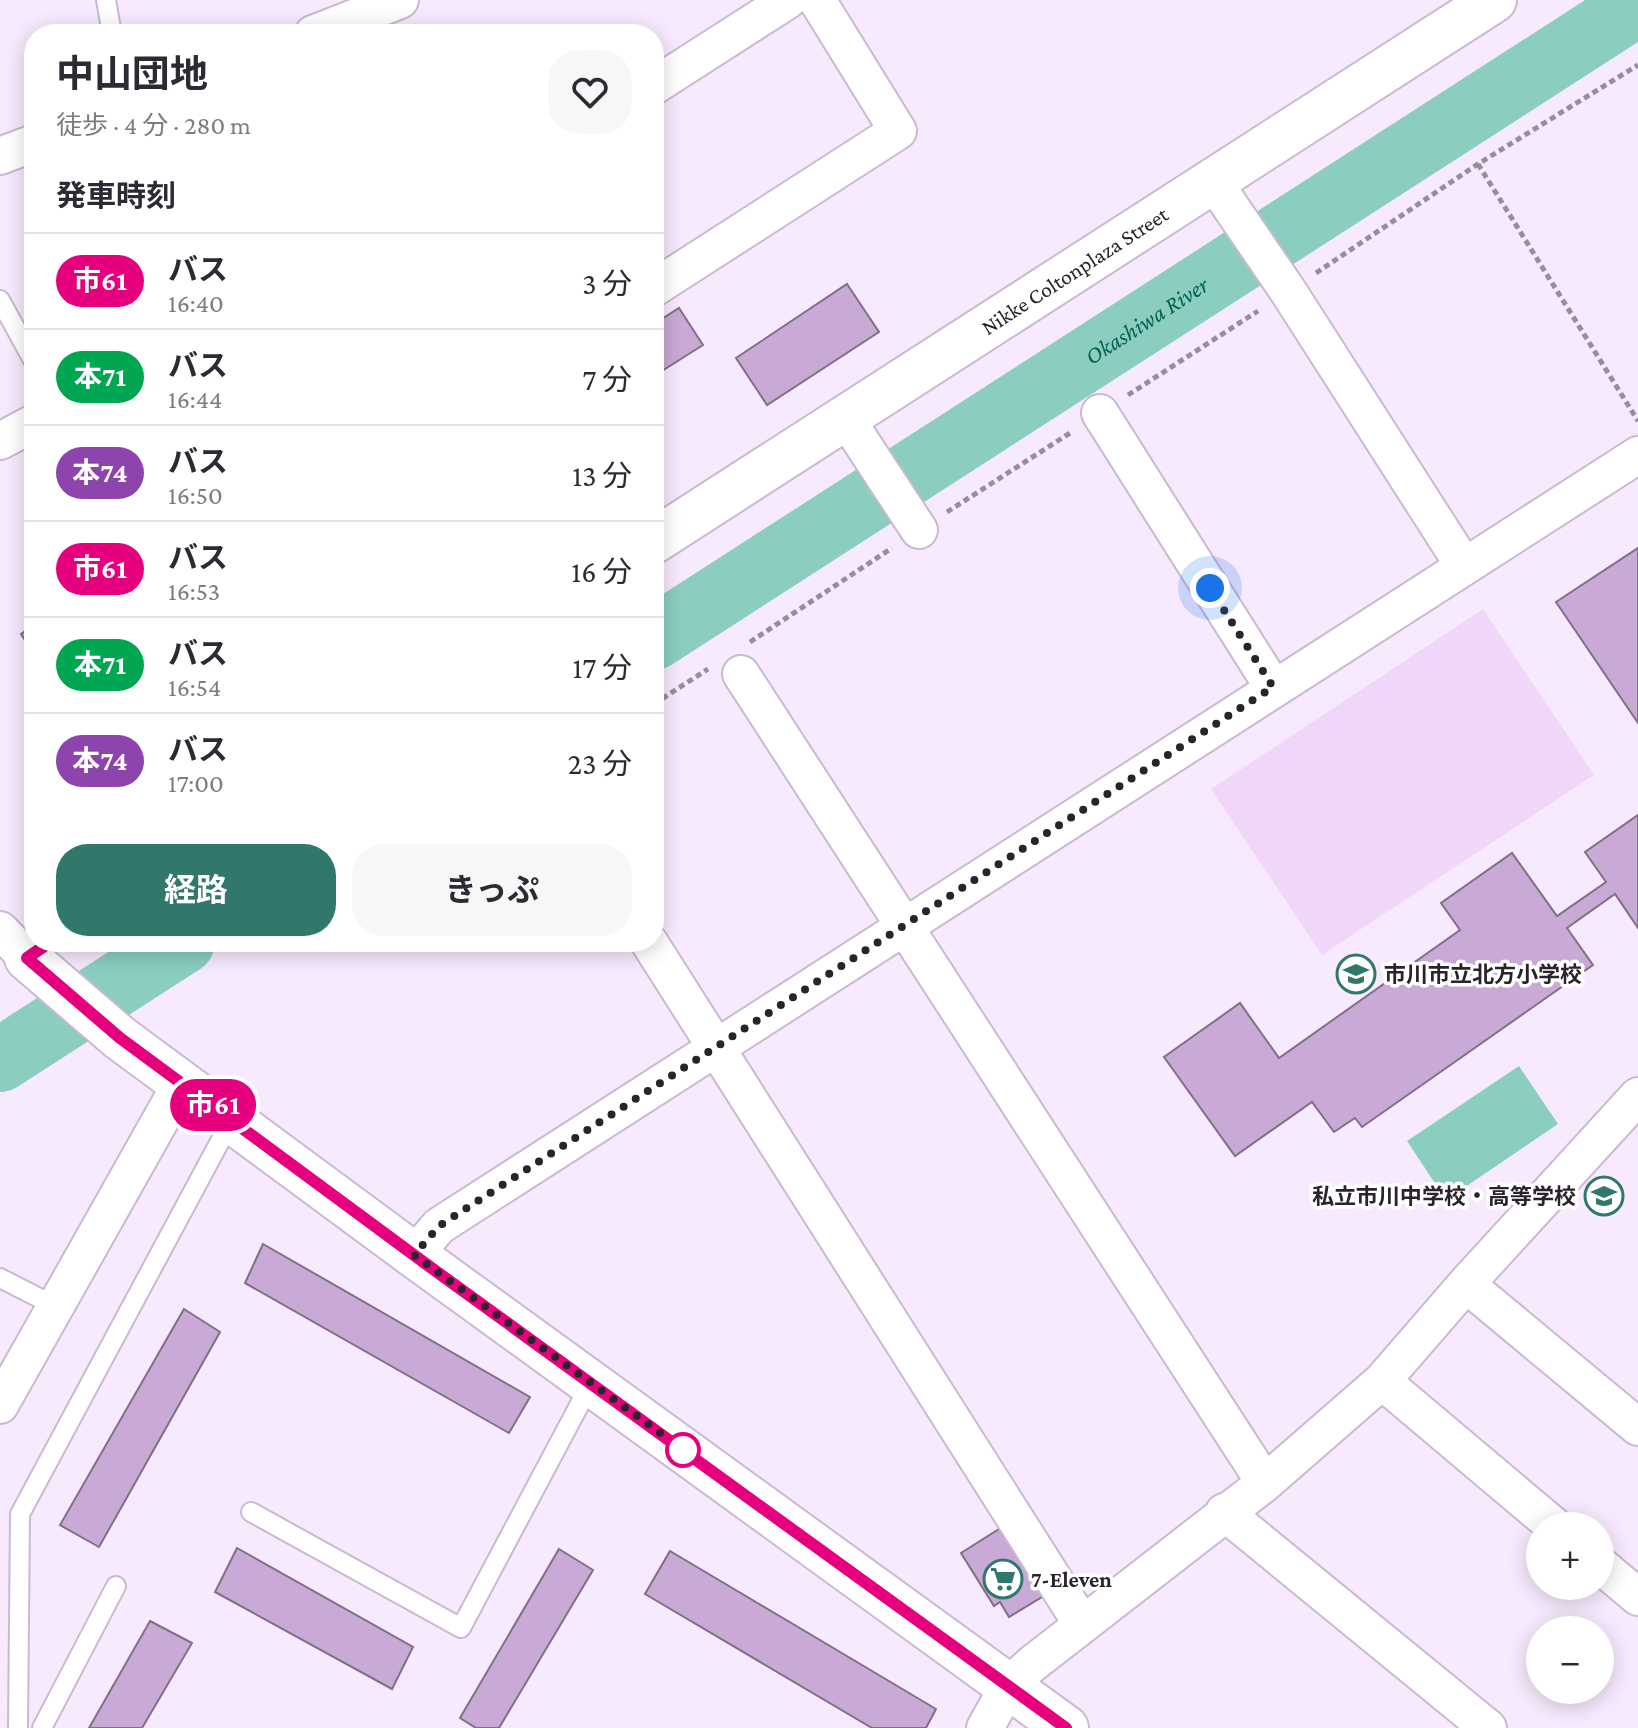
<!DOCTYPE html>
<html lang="ja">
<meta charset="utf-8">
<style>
:root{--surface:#fff;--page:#f7f7f7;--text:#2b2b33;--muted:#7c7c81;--line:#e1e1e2;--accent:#32776b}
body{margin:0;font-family:"Crimson Pro","Noto Sans JP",serif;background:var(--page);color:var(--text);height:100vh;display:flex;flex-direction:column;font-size:30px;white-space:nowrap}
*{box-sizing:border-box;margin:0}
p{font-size:26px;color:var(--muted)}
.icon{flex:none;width:44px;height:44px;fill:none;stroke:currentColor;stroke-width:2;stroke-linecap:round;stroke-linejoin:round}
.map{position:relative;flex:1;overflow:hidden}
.drawer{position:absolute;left:24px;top:24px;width:640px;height:928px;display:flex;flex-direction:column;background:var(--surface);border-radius:32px;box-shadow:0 4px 20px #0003}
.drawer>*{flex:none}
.badge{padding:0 16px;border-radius:26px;font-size:28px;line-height:52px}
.buttons{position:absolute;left:1526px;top:1512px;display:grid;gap:16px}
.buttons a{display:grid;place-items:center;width:88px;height:88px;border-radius:50%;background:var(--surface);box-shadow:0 4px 20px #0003;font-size:40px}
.you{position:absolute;width:40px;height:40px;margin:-20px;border:6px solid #fff;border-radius:50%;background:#1a73e8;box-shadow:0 0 0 12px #1a73e833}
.map>.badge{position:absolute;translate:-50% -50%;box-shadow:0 0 0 4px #fff}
h2{padding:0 32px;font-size:30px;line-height:72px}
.round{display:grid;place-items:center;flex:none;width:84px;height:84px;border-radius:32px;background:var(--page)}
.overview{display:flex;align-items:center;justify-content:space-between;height:136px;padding:0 32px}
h1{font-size:38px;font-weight:700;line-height:60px}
.primary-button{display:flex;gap:16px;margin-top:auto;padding:16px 32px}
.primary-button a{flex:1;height:92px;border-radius:32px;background:var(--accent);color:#fff;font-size:32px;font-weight:700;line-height:92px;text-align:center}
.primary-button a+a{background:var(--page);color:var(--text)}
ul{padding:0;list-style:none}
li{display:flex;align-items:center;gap:24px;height:96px;padding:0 32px;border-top:2px solid var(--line)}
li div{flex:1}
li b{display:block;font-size:30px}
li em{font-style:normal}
li .badge{min-width:88px;font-weight:700;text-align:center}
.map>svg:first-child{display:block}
.green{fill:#f0d7fa}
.water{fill:#8bcec0}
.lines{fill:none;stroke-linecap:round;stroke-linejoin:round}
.river{stroke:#8bcec0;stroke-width:64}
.building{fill:#c9a9d5;stroke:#807086;stroke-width:2}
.service-casing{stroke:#cab9d1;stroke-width:22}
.minor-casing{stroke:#cab9d1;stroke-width:40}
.tertiary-casing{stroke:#cab9d1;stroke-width:48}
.path{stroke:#988d9c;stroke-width:5;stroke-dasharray:6 4;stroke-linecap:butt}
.service{stroke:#fff;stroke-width:18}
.minor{stroke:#fff;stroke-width:36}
.tertiary{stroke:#fff;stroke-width:44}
.line-casing{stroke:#fff;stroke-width:18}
.line{stroke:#e6007e;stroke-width:12}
.walk{stroke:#2a232c;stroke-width:8;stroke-dasharray:0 14.4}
.stop-dot{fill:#fff;stroke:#e6007e;stroke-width:4}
.labels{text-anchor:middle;stroke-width:7;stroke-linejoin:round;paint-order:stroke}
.street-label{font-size:22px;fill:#2a232c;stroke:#fff}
.poi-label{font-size:22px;font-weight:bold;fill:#2a232c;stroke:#fff;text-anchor:start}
.water-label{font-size:24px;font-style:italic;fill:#046356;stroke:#fff}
</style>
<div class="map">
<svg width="1638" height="1728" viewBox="0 0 1638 1728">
<rect width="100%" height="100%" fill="#f8eafe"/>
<path class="green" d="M1483,609l111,166 -272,180 -111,-166z"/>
<path class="water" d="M1519,1066l39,58 -112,76 -39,-59z"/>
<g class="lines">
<g class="river">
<path id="s1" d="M654,638l984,-634"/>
<path d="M0,1060l183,-118"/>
</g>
</g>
<path class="building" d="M847,284l32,48 -112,73 -31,-47z
M679,308l24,37 -49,31v-52z
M1638,548v175l-82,-121z
M34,625v29l-13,-20z
M1638,815v113l-23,-34 -48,34 26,37 -231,162 -7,-9 -21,14 -22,-30 -77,54 -71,-99 76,-54 39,55 181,-128 -19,-27 71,-50 45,63 49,-34 -21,-30z
M263,1244l267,153 -21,36 -264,-150z
M184,1309l36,23 -121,215 -39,-22z
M1004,1526l43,68 -38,23 -9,-15 -6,4 -33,-53z
M237,1548l176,99 -21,42 -177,-97z
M559,1549l34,21 -94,158h-23l-16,-10z
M670,1551l266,158 -10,19h-54l-227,-134z
M150,1621l42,22 -50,85h-53z"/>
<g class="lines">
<g class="service-casing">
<path id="service" d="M106,0l6,34
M0,300l34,62
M0,1278l55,28
M251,1512l210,116 130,-245
M18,1728l2,-214 212,-395
M42,1728l74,-142"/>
</g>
<g class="minor-casing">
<path id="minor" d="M313,34l87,-34
M654,86l134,-86
M0,156l34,-13
M1213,181l75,110 176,275
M654,288l244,-157 -81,-131
M1100,413l173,274
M845,417l74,113
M0,441l34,-18
M741,674l524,809
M0,930l27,28
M649,942l433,682
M414,1255l25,-29 1199,-771
M1466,1284l172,143
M1382,1381l172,145
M0,1405l182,-323
M1224,1512l264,216
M1600,1565l38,32
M985,1728l24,-43 23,-21 233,-181 117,-102 84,-97 172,-188"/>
</g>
<g class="tertiary-casing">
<g id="tertiary">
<path id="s2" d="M654,541l840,-541"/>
<path d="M27,958l93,80 294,217 652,473"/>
</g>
</g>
<path class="path" d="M1478,164l160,257
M1316,273l162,-109 160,-99
M1128,395l130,-84
M947,512l123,-79
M750,642l142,-94
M654,704l54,-35"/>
<use href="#service" class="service"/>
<use href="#minor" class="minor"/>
<use href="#tertiary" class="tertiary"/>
</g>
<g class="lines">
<g class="line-casing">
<path id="line" d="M50,942l-23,16 93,80 317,234 629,456"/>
</g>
<use href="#line" class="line"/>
<path class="walk" d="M683,1450l12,8 -281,-203 25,-29 834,-539 -63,-99"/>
</g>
<defs>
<g id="school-ring" transform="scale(2)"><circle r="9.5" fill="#fff" stroke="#32776b" stroke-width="1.5"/><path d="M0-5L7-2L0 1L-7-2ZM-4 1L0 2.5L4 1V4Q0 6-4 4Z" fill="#32776b"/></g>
<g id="supermarket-ring" transform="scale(2)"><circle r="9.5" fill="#fff" stroke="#32776b" stroke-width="1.5"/><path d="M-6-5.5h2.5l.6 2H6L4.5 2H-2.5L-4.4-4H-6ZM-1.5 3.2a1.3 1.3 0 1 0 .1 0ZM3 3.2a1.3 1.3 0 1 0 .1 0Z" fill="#32776b"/></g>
</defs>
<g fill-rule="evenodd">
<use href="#school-ring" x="1356" y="974"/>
<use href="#school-ring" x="1604" y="1196"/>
<use href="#supermarket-ring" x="1003" y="1579"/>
</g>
<circle class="stop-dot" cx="683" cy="1450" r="16"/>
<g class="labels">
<g class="street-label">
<text dy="8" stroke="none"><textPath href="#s2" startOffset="500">Nikke Coltonplaza Street</textPath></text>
</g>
<g class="poi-label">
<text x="1384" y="982">市川市立北方小学校</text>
<text x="1576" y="1204" text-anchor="end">私立市川中学校・高等学校</text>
<text x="1031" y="1587">7-Eleven</text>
</g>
<g class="water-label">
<text dy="8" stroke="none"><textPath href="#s1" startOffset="586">Okashiwa River</textPath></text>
</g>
</g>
</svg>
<div class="buttons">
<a>+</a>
<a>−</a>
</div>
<div class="you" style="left:1210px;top:588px"></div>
<b class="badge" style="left:213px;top:1105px;background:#e6007e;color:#fff">市61</b>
<section class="drawer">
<div class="overview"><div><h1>中山団地</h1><p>徒歩 · 4 分 · 280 m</p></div><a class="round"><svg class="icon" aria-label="heart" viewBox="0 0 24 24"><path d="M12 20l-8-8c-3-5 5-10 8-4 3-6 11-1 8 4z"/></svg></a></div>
<h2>発車時刻</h2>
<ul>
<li><span class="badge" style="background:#e6007e;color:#fff">市61</span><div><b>バス</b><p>16:40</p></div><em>3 分</em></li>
<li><span class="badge" style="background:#00a651;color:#fff">本71</span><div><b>バス</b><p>16:44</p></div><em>7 分</em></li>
<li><span class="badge" style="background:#8e44ad;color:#fff">本74</span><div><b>バス</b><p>16:50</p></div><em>13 分</em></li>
<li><span class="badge" style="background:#e6007e;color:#fff">市61</span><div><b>バス</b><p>16:53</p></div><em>16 分</em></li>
<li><span class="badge" style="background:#00a651;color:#fff">本71</span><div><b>バス</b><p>16:54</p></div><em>17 分</em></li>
<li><span class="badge" style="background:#8e44ad;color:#fff">本74</span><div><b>バス</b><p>17:00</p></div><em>23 分</em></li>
</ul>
<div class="primary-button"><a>経路</a><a>きっぷ</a></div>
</section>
</div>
